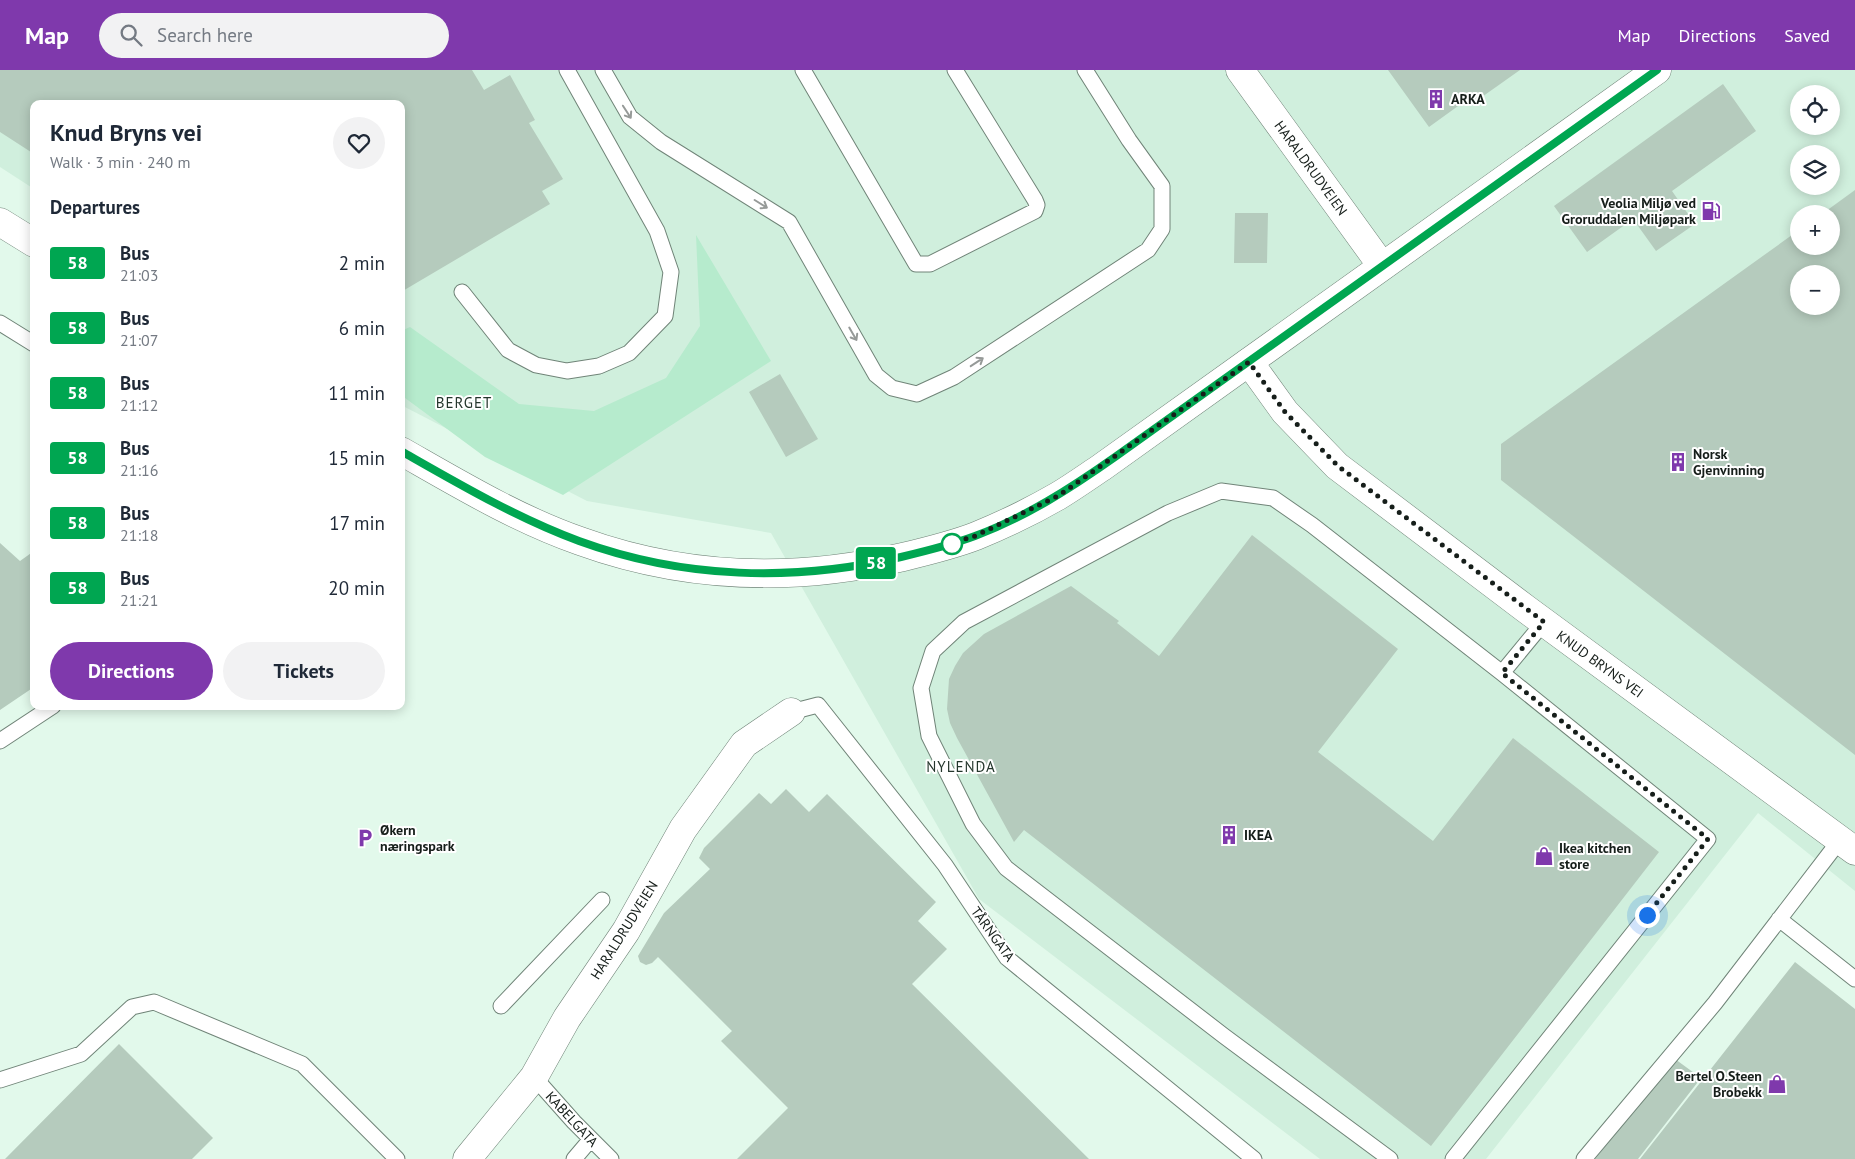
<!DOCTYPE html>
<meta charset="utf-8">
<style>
:root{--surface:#fff;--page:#f2f2f3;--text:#1f2937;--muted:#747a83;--accent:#7f39ac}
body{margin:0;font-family:"PT Sans",sans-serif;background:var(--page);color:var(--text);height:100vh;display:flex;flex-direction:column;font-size:19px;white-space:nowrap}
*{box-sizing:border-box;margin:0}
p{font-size:16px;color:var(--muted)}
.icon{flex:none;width:28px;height:28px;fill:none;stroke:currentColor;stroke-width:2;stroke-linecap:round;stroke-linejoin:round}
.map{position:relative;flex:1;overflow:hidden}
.details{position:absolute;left:30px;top:30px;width:375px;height:610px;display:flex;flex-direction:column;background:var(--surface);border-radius:10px;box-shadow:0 2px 12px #0003}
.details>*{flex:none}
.badge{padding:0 10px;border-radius:4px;font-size:18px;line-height:32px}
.buttons{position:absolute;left:1790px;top:15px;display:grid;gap:10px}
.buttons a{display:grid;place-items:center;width:50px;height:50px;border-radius:50%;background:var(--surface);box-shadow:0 2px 12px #0003;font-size:25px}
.you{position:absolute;width:25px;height:25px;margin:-12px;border:4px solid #fff;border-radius:50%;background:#1a73e8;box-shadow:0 0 0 8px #1a73e833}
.map>.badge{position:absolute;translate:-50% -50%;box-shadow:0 0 0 2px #fff}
h2{padding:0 20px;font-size:19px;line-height:45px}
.round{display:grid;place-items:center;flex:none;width:52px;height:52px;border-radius:26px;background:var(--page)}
.overview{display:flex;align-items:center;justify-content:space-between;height:85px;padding:0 20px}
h1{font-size:24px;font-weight:700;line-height:38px}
.action{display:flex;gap:10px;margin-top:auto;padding:10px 20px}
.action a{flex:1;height:58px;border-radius:30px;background:var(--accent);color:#fff;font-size:20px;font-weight:700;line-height:58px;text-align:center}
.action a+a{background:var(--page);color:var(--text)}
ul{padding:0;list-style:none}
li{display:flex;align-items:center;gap:15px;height:65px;padding:0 20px}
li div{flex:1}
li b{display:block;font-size:19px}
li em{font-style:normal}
li .badge{min-width:55px;font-weight:700;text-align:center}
header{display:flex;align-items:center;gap:30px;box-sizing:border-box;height:70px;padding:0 25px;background:var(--accent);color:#fff}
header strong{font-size:24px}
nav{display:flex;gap:28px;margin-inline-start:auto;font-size:18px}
.search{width:350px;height:45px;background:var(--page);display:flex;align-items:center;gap:12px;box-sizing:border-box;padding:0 18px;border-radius:28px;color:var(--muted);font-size:19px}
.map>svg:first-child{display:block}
.built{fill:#d0efdd;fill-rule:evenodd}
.green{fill:#b6ebcd}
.building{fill:#b5cbbd;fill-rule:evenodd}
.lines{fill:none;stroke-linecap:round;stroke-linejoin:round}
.service-casing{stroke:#708478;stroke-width:17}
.minor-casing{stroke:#708478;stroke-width:29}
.tertiary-casing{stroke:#708478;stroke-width:29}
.service{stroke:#fff;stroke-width:15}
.minor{stroke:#fff;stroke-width:28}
.tertiary{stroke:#fff;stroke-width:28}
.oneway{stroke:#969a98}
.line-casing{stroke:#fff;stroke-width:11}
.line{stroke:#00a651;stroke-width:8}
.walk{stroke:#161e1a;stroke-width:5;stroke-dasharray:0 9}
.stop-dot{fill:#fff;stroke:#00a651;stroke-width:2.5}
.labels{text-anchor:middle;stroke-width:4;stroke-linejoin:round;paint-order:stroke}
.poi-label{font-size:14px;font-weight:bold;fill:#161e1a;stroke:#fff;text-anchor:start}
.street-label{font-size:14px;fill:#161e1a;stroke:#fff}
.neighbourhood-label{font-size:15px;letter-spacing:1px;fill:#24362c;stroke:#fff}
</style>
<header>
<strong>Map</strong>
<div class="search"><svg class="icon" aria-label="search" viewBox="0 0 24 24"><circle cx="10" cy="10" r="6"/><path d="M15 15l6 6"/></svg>Search here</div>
<nav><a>Map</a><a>Directions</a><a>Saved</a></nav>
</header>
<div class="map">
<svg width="1855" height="1089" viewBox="0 0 1855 1089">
<rect width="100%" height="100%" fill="#e2f9eb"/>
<path class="built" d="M0,0h1855v821l-97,-78 -272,346h-166l-341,-260 -208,-366 -184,-32 -186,-96v-301h-367v85l-34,-22zM1799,24h32v32h-32zM1799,84h32v32h-32zM1799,144h32v32h-32zM1799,204h32v32h-32z"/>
<path class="green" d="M696,165l75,126 -208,134 -78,-38 -84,-62v-64l9,-4 109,77 75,7 72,-33 34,-52z"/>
<path class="building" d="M0,0h472l12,20 26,-15 25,45 -6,3 34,56 -21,12 8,13 -149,88v-188h-367v50l-34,-22z
M1388,0h132l-48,34 -6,-9 -3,2 2,4 -36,26z
M1723,14l33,47 -84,60 23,33 -39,27 -23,-32 -46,33 -33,-46z
M1855,120v565l-354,-275v-36l298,-214v16h32v-32h-9zM1799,204h32v32h-32z
M1235,143h33l-1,50h-33z
M780,304l38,65 -32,18 -37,-65z
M1252,465l146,114 -80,103 115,89 80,-103 146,114 -228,294 -407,-316 -10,12 -57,-104 -7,-15 -3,-14 2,-30 6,-13 8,-13 21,-19 87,-48 48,35 -2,2 42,33z
M0,473l20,18 14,-10v136l-34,23z
M786,719l23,23 18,-18 109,108 -18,19 29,28 -35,35 177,175h-352l51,-51 -67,-67 11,-10 -74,-74 -6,6 -6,2 -6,-3 -2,-6 26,-43 46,-44 -11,-11 5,-10 55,-55 12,11z
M1795,892l60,47v150h-215z
M119,974l94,94 -21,21h-187z
M1675,989l26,19 -63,81h-43z"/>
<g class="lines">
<g class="service-casing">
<path id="service" d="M603,0l27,47 31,25 128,80 87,153 16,13 25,6 37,-17 194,-127 14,-21v-43l-33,-46 -44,-70
M803,0l113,194h14l105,-53 2,-6 -2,-5 -80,-130
M462,222l46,58 28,15 31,6 32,-5 30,-13 36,-37 6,-44 -14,-41 -90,-161
M0,253l34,21
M1502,603l42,-51
M791,642l27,-7 127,160 62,93 247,201
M0,671l53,-35
M1779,849l76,60
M501,936l101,-106
M534,1007l40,45 37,37
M0,1010l81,-26 51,-47 22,-5 148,62 95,95
M574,1089l17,-20
M1390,1089l-166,-123 -218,-168 -33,-44 -44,-88 -8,-48 12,-37 31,-29 204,-109 53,-22 52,7 39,27 190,148 206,166 -255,320
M1584,1089l131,-156 125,-163"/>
</g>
<g class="minor-casing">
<path id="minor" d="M1240,0l142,196
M1249,292l36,50 52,54 189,143 329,242
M467,1089l67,-82 33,-59 59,-87 57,-102 61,-85 47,-32"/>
</g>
<g class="tertiary-casing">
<path id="tertiary" d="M0,152l34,21
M401,381c58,33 116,68 179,90 105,38 215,41 323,16 25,-6 50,-12 73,-21 27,-11 56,-25 82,-40 15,-9 29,-19 44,-29l555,-397"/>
</g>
<use href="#service" class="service"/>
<use href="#minor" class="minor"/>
<use href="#tertiary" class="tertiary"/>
</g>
<defs><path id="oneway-shaft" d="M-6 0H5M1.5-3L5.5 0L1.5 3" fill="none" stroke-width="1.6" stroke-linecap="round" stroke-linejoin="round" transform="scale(1.25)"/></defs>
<g class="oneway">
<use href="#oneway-shaft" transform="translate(627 42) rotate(57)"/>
<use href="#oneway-shaft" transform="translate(761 134) rotate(32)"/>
<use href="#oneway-shaft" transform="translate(853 264) rotate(60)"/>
<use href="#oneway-shaft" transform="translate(977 292) rotate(-33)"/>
</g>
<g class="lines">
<g class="line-casing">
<path id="line" d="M401,381c58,33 116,67 178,90 104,38 215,41 322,16 25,-6 50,-12 74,-21 51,-19 96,-48 140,-79l542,-387"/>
</g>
<use href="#line" class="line"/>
<path class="walk" d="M952,474l-6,1 29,-9 83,-40 191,-134 36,50 53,54 206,156 -42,51 206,166 -61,76"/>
</g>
<defs>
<g id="building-bare" transform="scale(1.5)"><path d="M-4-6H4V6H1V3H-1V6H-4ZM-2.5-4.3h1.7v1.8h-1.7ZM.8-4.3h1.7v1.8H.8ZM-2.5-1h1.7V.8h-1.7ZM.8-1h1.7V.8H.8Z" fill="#7f39ac" stroke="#fff" stroke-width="2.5" paint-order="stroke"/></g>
<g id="fuel-bare" transform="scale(1.5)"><path d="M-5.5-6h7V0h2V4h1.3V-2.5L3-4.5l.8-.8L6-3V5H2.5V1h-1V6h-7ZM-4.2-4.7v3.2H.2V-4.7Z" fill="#7f39ac" stroke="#fff" stroke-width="2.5" paint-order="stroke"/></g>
<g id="parking-bare" transform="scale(1.5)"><path d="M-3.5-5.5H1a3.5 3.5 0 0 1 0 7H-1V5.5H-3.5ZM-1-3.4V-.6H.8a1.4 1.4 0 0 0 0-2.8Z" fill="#7f39ac" stroke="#fff" stroke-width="2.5" paint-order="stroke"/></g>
<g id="shop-bare" transform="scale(1.5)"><path d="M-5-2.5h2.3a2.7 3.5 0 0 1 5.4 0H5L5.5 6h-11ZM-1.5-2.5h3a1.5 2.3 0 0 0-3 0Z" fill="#7f39ac" stroke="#fff" stroke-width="2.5" paint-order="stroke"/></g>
</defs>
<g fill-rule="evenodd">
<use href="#building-bare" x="1436" y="29"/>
<use href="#fuel-bare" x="1711" y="141"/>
<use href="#building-bare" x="1678" y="392"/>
<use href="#building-bare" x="1229" y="765"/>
<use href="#parking-bare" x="365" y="768"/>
<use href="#shop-bare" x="1544" y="786"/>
<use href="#shop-bare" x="1777" y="1014"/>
</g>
<circle class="stop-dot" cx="952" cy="474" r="10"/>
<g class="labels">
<g class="poi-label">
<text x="1451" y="34">ARKA</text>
<text x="1696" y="138" text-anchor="end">Veolia Miljø ved<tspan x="1696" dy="16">Groruddalen Miljøpark</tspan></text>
<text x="1693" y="389">Norsk<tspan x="1693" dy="16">Gjenvinning</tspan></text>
<text x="380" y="765">Økern<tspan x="380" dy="16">næringspark</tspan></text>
<text x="1244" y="770">IKEA</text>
<text x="1559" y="783">Ikea kitchen<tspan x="1559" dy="16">store</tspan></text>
<text x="1762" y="1011" text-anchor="end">Bertel O.Steen<tspan x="1762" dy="16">Brobekk</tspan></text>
</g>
<g class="street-label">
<text transform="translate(1311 98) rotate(54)" y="5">HARALDRUDVEIEN</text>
<text transform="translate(1600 594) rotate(36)" y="5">KNUD BRYNS VEI</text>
<text transform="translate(624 860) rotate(-58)" y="5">HARALDRUDVEIEN</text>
<text transform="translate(993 864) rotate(54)" y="5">TÅRNGATA</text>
<text transform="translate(572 1049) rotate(47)" y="5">KABELGATA</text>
</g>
<g class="neighbourhood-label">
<text x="464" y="338">BERGET</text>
<text x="961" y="702">NYLENDA</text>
</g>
</g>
</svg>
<div class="buttons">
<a><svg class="icon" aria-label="locate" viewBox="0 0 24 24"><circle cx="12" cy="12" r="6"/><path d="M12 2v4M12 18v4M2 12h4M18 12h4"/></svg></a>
<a><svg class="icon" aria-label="layers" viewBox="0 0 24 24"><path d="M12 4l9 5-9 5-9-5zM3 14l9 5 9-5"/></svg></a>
<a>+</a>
<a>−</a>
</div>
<div class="you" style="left:1647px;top:845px"></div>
<b class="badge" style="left:876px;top:493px;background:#00a651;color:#fff">58</b>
<section class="details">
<div class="overview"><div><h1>Knud Bryns vei</h1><p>Walk · 3 min · 240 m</p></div><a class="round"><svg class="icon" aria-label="heart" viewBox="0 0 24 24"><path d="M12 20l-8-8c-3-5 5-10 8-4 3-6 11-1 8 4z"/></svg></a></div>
<h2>Departures</h2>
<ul>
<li><span class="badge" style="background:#00a651;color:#fff">58</span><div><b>Bus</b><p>21:03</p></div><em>2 min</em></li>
<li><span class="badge" style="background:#00a651;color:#fff">58</span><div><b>Bus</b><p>21:07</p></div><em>6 min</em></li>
<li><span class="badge" style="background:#00a651;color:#fff">58</span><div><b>Bus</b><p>21:12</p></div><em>11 min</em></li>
<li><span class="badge" style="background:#00a651;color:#fff">58</span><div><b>Bus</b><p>21:16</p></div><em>15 min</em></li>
<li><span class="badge" style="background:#00a651;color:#fff">58</span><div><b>Bus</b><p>21:18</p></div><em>17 min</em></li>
<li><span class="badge" style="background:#00a651;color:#fff">58</span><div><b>Bus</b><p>21:21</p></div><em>20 min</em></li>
</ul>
<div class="action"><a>Directions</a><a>Tickets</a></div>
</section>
</div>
